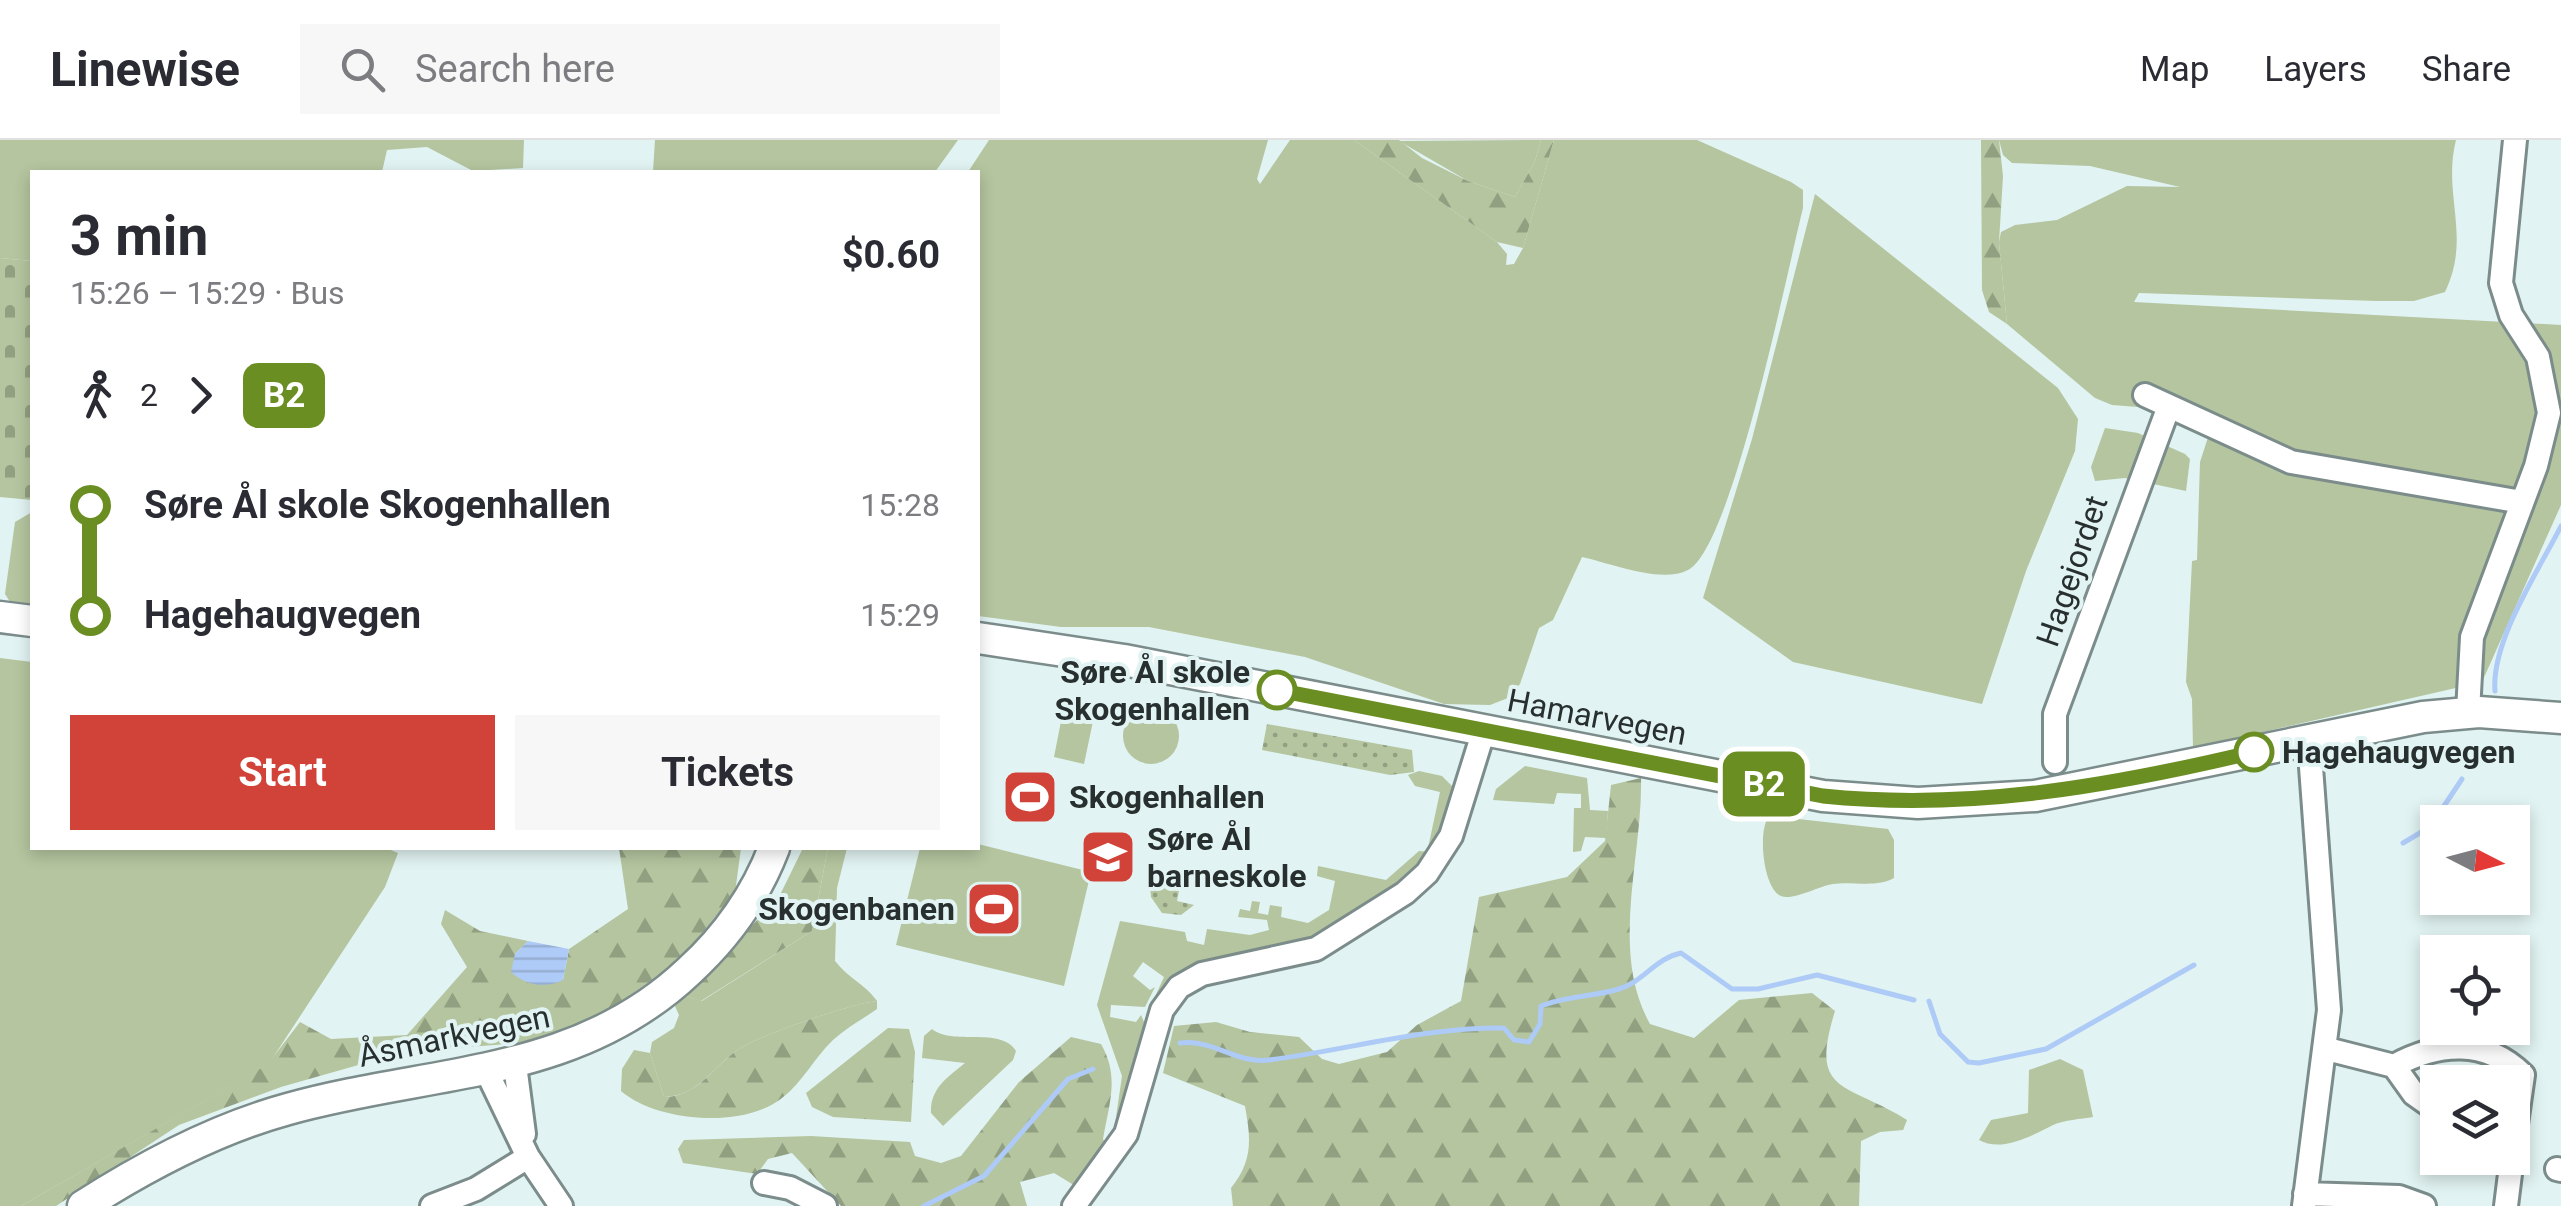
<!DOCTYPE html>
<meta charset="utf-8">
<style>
:root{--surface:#fff;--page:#f7f7f7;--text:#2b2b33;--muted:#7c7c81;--line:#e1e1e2;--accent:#d14338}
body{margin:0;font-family:Roboto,sans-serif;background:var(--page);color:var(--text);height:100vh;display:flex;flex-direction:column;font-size:38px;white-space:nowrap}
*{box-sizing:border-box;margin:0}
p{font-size:32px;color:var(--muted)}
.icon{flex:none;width:55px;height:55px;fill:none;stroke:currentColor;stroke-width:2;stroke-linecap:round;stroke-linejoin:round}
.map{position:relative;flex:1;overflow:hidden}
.panel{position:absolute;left:30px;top:30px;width:950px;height:680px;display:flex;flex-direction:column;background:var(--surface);border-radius:0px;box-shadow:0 5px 15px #0003}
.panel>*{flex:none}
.badge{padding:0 20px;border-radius:15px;font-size:35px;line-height:65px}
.needle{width:65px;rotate:96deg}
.tools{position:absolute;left:2420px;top:665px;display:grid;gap:20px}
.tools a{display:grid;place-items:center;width:110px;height:110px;border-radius:0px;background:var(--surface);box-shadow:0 5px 15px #0003;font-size:50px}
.map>.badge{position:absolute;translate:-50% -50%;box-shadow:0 0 0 5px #fff}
.legs{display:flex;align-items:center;gap:15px;height:110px;padding:0 40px;font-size:32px}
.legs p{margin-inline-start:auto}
.headline{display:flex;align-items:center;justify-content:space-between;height:170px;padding:0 40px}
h1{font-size:55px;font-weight:700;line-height:75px}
.action{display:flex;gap:20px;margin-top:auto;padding:20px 40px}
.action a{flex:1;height:115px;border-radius:0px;background:var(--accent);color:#fff;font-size:40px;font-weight:700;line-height:115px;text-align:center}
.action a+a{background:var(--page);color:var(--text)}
ul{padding:0 40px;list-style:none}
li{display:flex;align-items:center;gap:35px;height:110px;font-size:38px}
li i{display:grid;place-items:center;width:15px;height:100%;margin:0 12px;background:currentColor}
li i::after{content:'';width:25px;height:25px;margin:-12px;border:8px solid;border-radius:50%;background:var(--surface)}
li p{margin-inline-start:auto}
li:first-child i{background:linear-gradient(#0000 50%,currentColor 0)}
li:last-child i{background:linear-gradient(currentColor 50%,#0000 0)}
header{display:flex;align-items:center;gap:60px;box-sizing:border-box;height:140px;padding:0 50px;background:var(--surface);border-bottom:2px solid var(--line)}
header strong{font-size:48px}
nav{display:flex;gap:55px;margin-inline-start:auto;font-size:35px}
.search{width:700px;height:90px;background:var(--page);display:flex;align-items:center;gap:25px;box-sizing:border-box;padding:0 35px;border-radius:0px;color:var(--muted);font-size:38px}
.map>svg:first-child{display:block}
.grass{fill:#b4c59f}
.forest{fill:url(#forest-firs)}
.cemetery{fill:url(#cemetery-stones)}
.park{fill:url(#park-dots)}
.water{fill:url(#water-rules)}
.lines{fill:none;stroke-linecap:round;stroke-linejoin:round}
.stream{stroke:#aecaf6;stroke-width:5}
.minor-casing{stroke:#7b8c8b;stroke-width:28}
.major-casing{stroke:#7b8c8b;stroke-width:35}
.minor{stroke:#fff;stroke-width:22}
.major{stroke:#fff;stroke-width:30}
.line-1-casing{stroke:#fff;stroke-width:22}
.line-1{stroke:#6b8e23;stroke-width:15}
.stop-1-dot{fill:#fff;stroke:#6b8e23;stroke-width:5}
.labels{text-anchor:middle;stroke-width:8;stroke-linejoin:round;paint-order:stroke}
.street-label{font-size:32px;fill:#282f2f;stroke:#e1f3f2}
.stop-label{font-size:32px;font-weight:bold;fill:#282f2f;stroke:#e1f3f2;text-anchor:end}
.poi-label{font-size:32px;font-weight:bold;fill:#282f2f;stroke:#e1f3f2;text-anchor:start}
</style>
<header>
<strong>Linewise</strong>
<div class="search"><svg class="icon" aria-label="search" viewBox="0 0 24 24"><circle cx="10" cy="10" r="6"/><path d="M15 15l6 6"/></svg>Search here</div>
<nav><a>Map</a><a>Layers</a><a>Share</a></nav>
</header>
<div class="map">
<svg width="2561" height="1066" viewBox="0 0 2561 1066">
<defs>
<pattern id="forest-firs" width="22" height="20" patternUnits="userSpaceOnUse" patternTransform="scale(2.5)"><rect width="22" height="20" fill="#b4c59f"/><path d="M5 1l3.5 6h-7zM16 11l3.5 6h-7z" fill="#92a082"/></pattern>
<pattern id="cemetery-stones" width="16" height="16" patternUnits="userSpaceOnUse" patternTransform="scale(2.5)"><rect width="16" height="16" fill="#b4c59f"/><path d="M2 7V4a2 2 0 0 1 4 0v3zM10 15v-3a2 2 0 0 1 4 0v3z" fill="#92a082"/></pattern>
<pattern id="park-dots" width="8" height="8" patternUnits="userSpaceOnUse" patternTransform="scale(2.5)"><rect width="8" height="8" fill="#b4c59f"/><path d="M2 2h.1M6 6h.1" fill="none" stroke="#92a082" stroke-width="1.8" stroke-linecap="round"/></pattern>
<pattern id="water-rules" width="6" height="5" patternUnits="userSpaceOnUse" patternTransform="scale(2.5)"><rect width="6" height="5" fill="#aecaf6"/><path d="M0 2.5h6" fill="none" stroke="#96aed3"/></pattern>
</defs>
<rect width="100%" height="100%" fill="#e1f3f2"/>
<path class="grass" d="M0,0h524l-1,28 -50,3 -46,-24 -40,3 -5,22h-350v89l-32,-3z
M655,0h303l-23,32h-282z
M989,0h279l-11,39 3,5 30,-44h64l143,102 10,12 -1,11 8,-1 9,-16 31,-108h143l94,42 12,8v18c-15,59 -71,340 -115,362 -27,14 -78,-7 -106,-13l-29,63 -14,8 -19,56 -12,14 -18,7 -46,-1 -139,-47 -156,-30h-88l-83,-11v-444h-10z
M1541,0l-6,21 -20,36 -47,-16 -69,-40z
M1999,0h457c-14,55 16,96 -11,152l-31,9h-37l-238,-8 -5,9 427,23v180l-79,177 -289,66 -1,-49 -6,-17 6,-121 5,-1 3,-98 16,-49 -104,-8 -17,-7 -88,-74 -8,-82 2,-10 14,-7 42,-5 70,-34 53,1 -90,-21 -78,-3 -9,-8z
M1815,54l243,194 20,31 -3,32 -49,120 -44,133 -189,-42 -90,-64 49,-159z
M2105,288l33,5 47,21 5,5 -4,32 -61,-13 -30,3 -4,-14z
M32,372v99l-20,-6 -7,-11 10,-72z
M0,518l32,4v186h354l12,5 -13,34 -117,178 -247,141h-21z
M1065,561l31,6 -12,57 -30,-7z
M1123 596a28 28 0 1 1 56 0a28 28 0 1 1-56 0Z
M1525,626l62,12 3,32 18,1 -2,27 -21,-1 -4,14 -8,1 1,-44h7v-14l-24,-1 -3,11 -61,-4 3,-11z
M1419,631l23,5 13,13 -21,60 -6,-1 12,-56 -25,-6 -7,-11z
M1780,677l108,12 6,11v38c-16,10 -43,3 -61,6 -14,2 -40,17 -52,12 -18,-8 -23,-64 -13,-78z
M978,704l113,28 -27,114 -168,-41 24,-97z
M828,708h19l-10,40 -2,73c13,17 29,22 42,40 -24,2 -113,33 -135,46 -28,17 -42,49 -78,50l-14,-44 2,-11 22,-14 5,-13 -4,-9 10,-10 17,5 110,-70z
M1419,711l13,1 -32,34 -65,47 -167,53 -14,13 10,-22 -21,-15 -10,14 17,14 5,-3 -10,20 -34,-2 -1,12 26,5 5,-7 6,14 -26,98 -7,4 8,-55 -25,-71 23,-84 65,11 2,9 17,4 3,-16 43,6 19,-5 -2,-10 -29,-3 2,-8 10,2 2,-10 8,1 -2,11 10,2 2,-10 12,2 -1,10 27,6 21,-13 6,-29 -18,-5 1,-10 68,14z
M932,889c20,17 69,-3 84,22l-3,9 -70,66 -12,-13c-1,-25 17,-36 34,-50l-43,-5 2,-22z
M2060,919l23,11 10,47c-12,2 -29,3 -40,8 -20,10 -51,28 -74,15l12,-20 37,-7 1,-43z"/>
<path class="forest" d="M1354,0h45l23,18 46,23 47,16 20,-36 6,-21h13l-31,108 -26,-6z
M1981,0h18l4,36 -4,66 8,82 -18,-12 -7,-22z
M1641,638c2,78 -32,173 9,246l44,14 45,-38 73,-7 23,18c-26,84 9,70 72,109l-4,10 -23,2 -19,9 -2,65h-626l-2,-18c22,-28 20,-48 14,-82l-82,-33 11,-47 42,-4 34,10 49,5 23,22 17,5 48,-12 30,-27 44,-24 18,-104 88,-20 38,-36 6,-56z
M619,708h122l-6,45 -55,67 -78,55 -71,27 -127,10 -123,35 -102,38 -123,81h-35l246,-141 33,-43 31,17 76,-4 60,-68 -26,-43 4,-14 35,21 48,10 -13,13 48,26 6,-31 59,-40z
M803,708h25l-16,83 -111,70 -16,-5 94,-99z
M877,861v8c-14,10 -31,19 -44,31 -19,18 -30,42 -51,58 -39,31 -125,24 -161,-7l1,-22 12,-19 16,3 14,44c35,0 50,-33 78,-50 22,-13 111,-44 135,-46z
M888,888l21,1 6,23 -4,70 -78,-5 -21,-10 -6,-14z
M1071,897l30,7c19,33 8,60 2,95l5,9 -31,39 -23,-14 -34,9 7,24h-186l-49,-53 -24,6 -11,15 -74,-11 -5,-14 6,-9 127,-4 99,6 5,14 26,7 20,-7 58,-74z"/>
<path class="cemetery" d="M0,118l32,3v239l-32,-3z"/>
<path class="park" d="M1267,584l145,26 2,22 -24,3 -128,-25z
M1149,734l32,6 -4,21 17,4 -13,10 -19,-2 -11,-16z"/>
<path class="water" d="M528,801l41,8 -6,31c-18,9 -38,5 -52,-8l4,-18z"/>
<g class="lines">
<path class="stream" d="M2495,551c-4,-50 44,-121 66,-165
M2403,703l27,-16 32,-48
M1929,861l11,33 28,28 11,1 67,-14 148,-84
M1180,903c34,-4 56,21 89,17 79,-10 155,-33 235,-32l10,12 15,2 11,-18 1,-18c27,-11 52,-9 78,-17 24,-7 37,-31 62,-36l51,36h26l59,-14 97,25
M924,1066l60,-30 84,-97 25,-10"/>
<g class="minor-casing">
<path id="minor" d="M2145,255l146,67 231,40
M2468,572l4,-75 64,-171 13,-53 -11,-56 -27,-42 -10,-32 14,-143
M2055,622v-48l114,-308
M2327,909l67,17 20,28 24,17
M515,925l9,69
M2394,926c44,-24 92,-28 129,9l-10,70
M486,930l42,87 33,49
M2557,1029l4,1
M764,1043l26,5 35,18
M2305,1054l94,3 25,9
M432,1066l44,-17 52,-32
M1074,1066l52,-72 36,-124 17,-23 23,-13 114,-25 89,-56 22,-20 24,-37 33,-106
M2304,1066l25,-196 -20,-270
M2506,1066l6,-48"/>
</g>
<g class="major-casing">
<path id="major" d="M0,477l32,4
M978,498l146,22 699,136 95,7 117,-7 388,-79 56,-5 82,6
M83,1066c64,-41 132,-77 205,-97 142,-40 287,-30 401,-138 37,-34 67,-76 85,-123"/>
</g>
<use href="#minor" class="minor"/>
<use href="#major" class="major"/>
</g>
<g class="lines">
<g class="line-1-casing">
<path id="line-1" d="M1277,550l546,106c148,15 288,-10 431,-44"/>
</g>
<use href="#line-1" class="line-1"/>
</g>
<defs>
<g id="stadium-square" transform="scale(2.875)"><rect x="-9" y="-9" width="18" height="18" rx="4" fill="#d14338" stroke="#e1f3f2"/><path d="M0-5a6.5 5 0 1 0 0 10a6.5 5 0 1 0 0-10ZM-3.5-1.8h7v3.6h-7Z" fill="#fff"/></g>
<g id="school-square" transform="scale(2.875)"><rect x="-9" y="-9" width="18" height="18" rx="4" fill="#d14338" stroke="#e1f3f2"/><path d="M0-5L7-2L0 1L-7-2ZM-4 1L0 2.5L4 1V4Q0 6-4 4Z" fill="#fff"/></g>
</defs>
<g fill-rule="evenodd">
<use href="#stadium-square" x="1030" y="657"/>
<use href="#school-square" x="1108" y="717"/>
<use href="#stadium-square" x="994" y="769"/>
</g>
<g class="stop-1-dot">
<circle cx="1277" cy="550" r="18"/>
<circle cx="2254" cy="612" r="18"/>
</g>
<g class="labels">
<g class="street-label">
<text transform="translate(2072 431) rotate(-71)" y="11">Hagejordet</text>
<text transform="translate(1597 577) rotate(11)" y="11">Hamarvegen</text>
<text transform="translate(454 896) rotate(-12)" y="11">Åsmarkvegen</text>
</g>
<g class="stop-label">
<text x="1250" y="543">Søre Ål skole<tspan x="1250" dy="37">Skogenhallen</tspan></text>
<text x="2282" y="623" text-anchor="start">Hagehaugvegen</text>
</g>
<g class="poi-label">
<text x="1069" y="668">Skogenhallen</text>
<text x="1147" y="710">Søre Ål<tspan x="1147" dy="37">barneskole</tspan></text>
<text x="955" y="780" text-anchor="end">Skogenbanen</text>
</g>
</g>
</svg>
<div class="tools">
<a><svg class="needle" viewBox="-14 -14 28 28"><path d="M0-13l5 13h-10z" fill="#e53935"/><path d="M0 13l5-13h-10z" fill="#7c7c81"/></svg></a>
<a><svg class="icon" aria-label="locate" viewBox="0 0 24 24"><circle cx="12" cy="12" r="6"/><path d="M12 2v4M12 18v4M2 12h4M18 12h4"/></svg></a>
<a><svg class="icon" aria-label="layers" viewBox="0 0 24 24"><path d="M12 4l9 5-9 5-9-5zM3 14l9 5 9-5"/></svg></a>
</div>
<b class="badge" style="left:1764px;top:644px;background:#6b8e23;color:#fff">B2</b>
<section class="panel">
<div class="headline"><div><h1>3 min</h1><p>15:26 – 15:29 · Bus</p></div><b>$0.60</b></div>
<div class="legs"><svg class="icon" aria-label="walk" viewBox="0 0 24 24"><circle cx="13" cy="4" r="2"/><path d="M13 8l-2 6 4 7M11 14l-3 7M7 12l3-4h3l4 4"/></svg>2<svg class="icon" aria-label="forward" viewBox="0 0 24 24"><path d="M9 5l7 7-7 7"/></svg><b class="badge" style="background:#6b8e23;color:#fff">B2</b></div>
<ul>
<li><i style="color:#6b8e23"></i><b>Søre Ål skole Skogenhallen</b><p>15:28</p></li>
<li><i style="color:#6b8e23"></i><b>Hagehaugvegen</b><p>15:29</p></li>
</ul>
<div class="action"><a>Start</a><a>Tickets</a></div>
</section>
</div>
